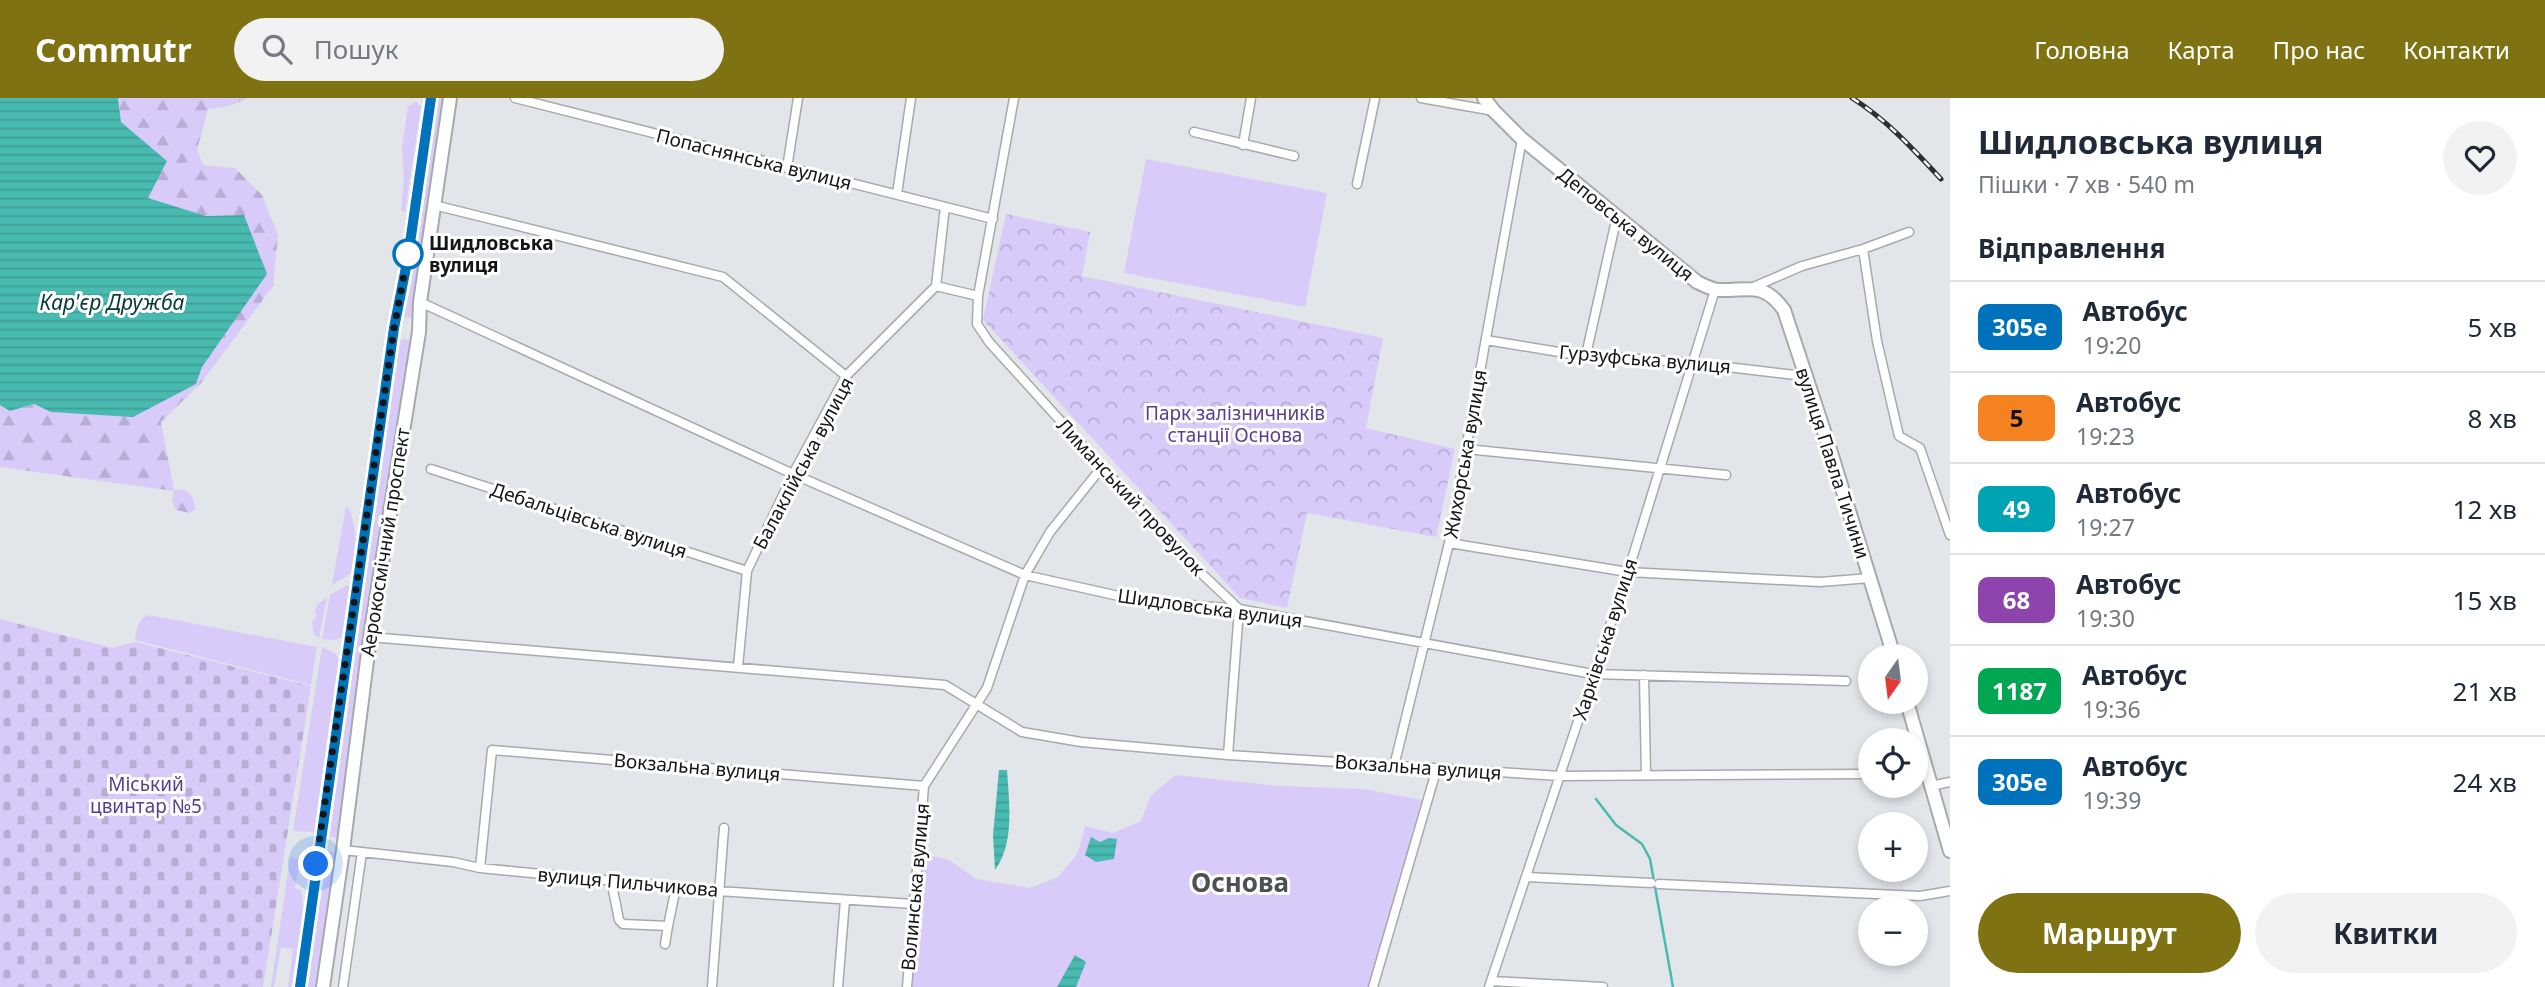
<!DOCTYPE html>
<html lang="uk">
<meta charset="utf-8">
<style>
:root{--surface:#fff;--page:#f2f2f3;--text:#1f2937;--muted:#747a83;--line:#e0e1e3;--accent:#7e7212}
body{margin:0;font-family:"Noto Sans",sans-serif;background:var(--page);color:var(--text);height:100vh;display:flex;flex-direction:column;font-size:26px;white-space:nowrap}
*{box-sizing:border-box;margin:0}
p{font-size:23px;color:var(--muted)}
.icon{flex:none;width:38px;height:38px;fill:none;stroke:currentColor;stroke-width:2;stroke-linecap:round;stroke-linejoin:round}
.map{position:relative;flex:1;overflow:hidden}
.drawer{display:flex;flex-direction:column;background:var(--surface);width:595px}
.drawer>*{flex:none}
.badge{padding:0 14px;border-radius:10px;font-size:24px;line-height:46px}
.needle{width:46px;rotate:194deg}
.controls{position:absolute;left:1858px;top:546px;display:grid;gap:14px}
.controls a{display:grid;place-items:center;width:70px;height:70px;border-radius:50%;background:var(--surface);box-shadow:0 4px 10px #0003;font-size:35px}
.you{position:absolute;width:35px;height:35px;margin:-18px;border:5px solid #fff;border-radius:50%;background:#1a73e8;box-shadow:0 0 0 10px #1a73e833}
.map>.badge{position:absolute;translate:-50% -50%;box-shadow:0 0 0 4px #fff}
h2{padding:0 28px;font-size:26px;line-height:63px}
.round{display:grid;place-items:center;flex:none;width:74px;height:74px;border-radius:37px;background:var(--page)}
.head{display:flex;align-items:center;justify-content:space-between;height:119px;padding:0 28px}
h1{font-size:33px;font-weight:700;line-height:52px}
.action{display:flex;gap:14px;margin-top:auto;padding:14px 28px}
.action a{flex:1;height:80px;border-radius:42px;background:var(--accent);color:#fff;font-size:28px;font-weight:700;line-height:80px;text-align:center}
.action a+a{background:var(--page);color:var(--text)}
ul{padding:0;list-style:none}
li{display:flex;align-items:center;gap:21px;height:91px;padding:0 28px;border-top:2px solid var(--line)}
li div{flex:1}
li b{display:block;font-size:26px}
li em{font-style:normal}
li .badge{min-width:77px;font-weight:700;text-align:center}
header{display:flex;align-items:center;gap:42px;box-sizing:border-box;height:98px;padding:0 35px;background:var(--accent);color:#fff}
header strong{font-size:33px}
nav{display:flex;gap:38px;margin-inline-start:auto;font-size:24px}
.search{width:490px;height:63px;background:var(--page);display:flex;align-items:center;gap:18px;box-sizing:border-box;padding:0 24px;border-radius:38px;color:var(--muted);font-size:26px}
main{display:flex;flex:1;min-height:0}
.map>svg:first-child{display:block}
.green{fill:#d8caf9}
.forest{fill:url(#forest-firs)}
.cemetery{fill:url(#cemetery-stones)}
.park{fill:url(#park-crowns)}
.water{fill:url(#water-rules)}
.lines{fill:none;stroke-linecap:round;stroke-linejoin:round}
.stream{stroke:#49baaf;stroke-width:2.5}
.minor-casing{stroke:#a6aaad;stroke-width:11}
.secondary-casing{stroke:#a6aaad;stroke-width:16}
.primary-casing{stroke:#a6aaad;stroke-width:16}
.minor{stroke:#fff;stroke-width:8}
.secondary{stroke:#fff;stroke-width:12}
.primary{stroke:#fff;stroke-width:12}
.rail-casing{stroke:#2d3031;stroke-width:5}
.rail{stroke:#fff;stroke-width:2.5;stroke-dasharray:8;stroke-linecap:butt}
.line-casing{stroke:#fff;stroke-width:16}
.line{stroke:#0072bc;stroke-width:10}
.walk{stroke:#131516;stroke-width:7;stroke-dasharray:0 12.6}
.stop-dot{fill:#fff;stroke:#0072bc;stroke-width:3.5}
.labels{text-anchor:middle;stroke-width:6;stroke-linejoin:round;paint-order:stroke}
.street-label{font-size:19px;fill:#131516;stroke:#fff}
.stop-label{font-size:19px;font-weight:bold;fill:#131516;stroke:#fff;text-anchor:start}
.park-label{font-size:19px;fill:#5c3c8f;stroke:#fff}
.water-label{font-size:21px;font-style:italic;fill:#043b36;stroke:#fff}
.district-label{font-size:26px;font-weight:bold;fill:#4d5154;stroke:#fff}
</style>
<header>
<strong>Commutr</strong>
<div class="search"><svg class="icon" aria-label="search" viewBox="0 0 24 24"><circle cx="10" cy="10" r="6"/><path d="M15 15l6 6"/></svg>Пошук</div>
<nav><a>Головна</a><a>Карта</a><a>Про нас</a><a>Контакти</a></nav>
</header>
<main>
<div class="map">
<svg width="1950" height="889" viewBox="0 0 1950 889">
<defs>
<pattern id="forest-firs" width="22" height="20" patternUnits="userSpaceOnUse" patternTransform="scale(1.75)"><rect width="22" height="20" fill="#d8caf9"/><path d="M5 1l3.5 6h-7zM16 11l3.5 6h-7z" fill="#b8add5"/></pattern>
<pattern id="cemetery-stones" width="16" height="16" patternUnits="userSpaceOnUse" patternTransform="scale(1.75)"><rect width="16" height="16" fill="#d8caf9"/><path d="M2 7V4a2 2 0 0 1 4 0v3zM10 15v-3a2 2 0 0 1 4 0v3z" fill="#b8add5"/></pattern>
<pattern id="park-crowns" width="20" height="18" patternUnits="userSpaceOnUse" patternTransform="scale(1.75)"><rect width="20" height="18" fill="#d8caf9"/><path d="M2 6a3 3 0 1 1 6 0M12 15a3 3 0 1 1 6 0" fill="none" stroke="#b8add5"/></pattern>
<pattern id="water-rules" width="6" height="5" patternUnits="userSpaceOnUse" patternTransform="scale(1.75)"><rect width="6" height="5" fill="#49baaf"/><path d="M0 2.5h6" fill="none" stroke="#3f9f96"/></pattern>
</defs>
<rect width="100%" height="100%" fill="#e2e6ea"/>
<path class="green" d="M436,0h10l-31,219 -8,1 -4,-3z
M416,4l5,4 -16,106 -4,-2 3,-28 -2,-34 6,-42z
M1146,61l181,34 -22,114 -181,-34z
M404,240l6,3 -72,497 -11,-2 73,-495z
M346,408c10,8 12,49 8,61 -3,9 -14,13 -22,18z
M348,487l2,2 -6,49 -9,4 -13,-1 8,-44z
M327,499l-8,41 -5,-4 -2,-14 3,1 1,-8 -2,-1 4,-8z
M148,517l169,32 -6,38 -176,-45c2,-11 2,-20 13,-25z
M322,549l13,6 4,7 -25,172 -21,-1z
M1176,677l104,11 83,3 64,12 -54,186h-466l11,-131h13l18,4 27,19 54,9 28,-11 20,-24 7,-27 28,7 28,-12 10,-26z
M325,753l10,1 -20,135h-8z
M290,760l10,1 -5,29 6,2c6,22 -6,73 -10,97h-3l5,-38 -12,-2 -7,40h-3z"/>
<path class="forest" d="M118,0h131l-20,8 -21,3 -11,41 6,15 32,3 27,27 16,40 -5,51 -71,96 -41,40 13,68c13,-3 21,6 21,19l-5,4 -14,-3 -4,-8 2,-11 -174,-24v-62l10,6 24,-7 17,8 28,1 117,-29 6,-17 42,-152 -38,1 -59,-18 20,-37 -46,-39z"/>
<path class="cemetery" d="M0,521l112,29 24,-6 175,44 -48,301h-263z"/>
<path class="park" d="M1006,116l84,18 -8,44 301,62 -17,90 89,21 -19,88 -129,-24 -20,95 -47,-10 -257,-278z"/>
<path class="water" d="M0,0h118l3,24 46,39 -19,37 58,18 38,-1 23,59 -65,93 -6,17 -63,33 -82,-5 -17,-8 -24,7 -10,-6z
M999,672h8c2,32 8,73 -12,100l-2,-35z
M1091,739l9,5 9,-4 8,1 -3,20 -18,3 -11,-7z
M1075,857l11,7 -10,25h-19z"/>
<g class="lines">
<path class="stream" d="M1596,701l20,26 26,19 8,15 23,128"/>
<g class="minor-casing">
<path id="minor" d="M515,0l478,121
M1421,0l73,13
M1194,34l100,24
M1243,47l8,-47
M787,70l11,-70
M1357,86l18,-86
M897,96l14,-96
M434,107l289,72 123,99
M1863,151l14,92 22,95 21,12 30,87
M936,188l42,10 -1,28 12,18 192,212 58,55 -11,146
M1751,190l51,-22 61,-17 46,-17
M978,198l36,-198
M420,204l373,172 232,101 116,26 98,8 354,65 253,7
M1486,242l85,14 122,9 111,13
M1586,257l31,-139
M1466,351l260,26
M431,371l316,102
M1449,445l179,29 192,10 50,-4
M370,539l575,48 77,47 59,10 147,13 332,21 311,-2
M738,569l9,-96 46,-97 53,-98 90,-90 9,-79
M1644,577l2,100
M1394,668l55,-223 73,-404
M1916,676h12
M1931,688l19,-4
M343,752l110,12 27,6 238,23 195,13
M480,770l12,-118 432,36 63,-98 38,-113 25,-43 52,-65
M1526,779l125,6
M611,782l8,40 4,4 45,2 8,-39
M1659,786l261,12 30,-5
M665,846l3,-18
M1491,883l112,6
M343,889l19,-135
M712,889l12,-159
M838,889l7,-87
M907,889l17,-201
M1373,889l64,-219
M1489,889l139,-415 87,-282"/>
</g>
<g class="secondary-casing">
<path id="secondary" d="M1484,0l10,13 28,28 175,143c6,3 14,7 21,8 31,1 45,-9 66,20l44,133 66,213
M1907,604l43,149"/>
</g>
<g class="primary-casing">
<path id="primary" d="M300,889l94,-659 14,-71 23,-159
M323,889l20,-137 27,-213 49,-305 1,-30 30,-204"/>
</g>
<use href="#minor" class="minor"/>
<use href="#secondary" class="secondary"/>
<use href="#primary" class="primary"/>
<g class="rail-casing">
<path id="rail" d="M1852,0c35,22 61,51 89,81"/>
</g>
<use href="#rail" class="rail"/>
</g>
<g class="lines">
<g class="line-casing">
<path id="line" d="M300,889l94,-659 14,-71 23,-159"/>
</g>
<use href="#line" class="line"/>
<path class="walk" d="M316,766l78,-536 14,-74"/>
</g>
<circle class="stop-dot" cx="408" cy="156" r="14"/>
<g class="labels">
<g class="street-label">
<text transform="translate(754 61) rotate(14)" y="7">Попаснянська вулиця</text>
<text transform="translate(1626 126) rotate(39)" y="7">Деповська вулиця</text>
<text transform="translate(1645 261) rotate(5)" y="7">Гурзуфська вулиця</text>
<text transform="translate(1465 356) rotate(-80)" y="7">Жихорська вулиця</text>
<text transform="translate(803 365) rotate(-62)" y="7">Балаклійська вулиця</text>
<text transform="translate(1833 365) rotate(72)" y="7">вулиця Павла Тичини</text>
<text transform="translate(1131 399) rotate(47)" y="7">Лиманський провулок</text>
<text transform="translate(589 422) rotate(18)" y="7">Дебальцівська вулиця</text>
<text transform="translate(385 444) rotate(-81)" y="7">Аерокосмічний проспект</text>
<text transform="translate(1210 510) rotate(8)" y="7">Шидловська вулиця</text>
<text transform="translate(1605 541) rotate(-72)" y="7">Харківська вулиця</text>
<text transform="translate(697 669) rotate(5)" y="7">Вокзальна вулиця</text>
<text transform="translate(1418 669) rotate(4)" y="7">Вокзальна вулиця</text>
<text transform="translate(628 784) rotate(5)" y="7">вулиця Пильчикова</text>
<text transform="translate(915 789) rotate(-85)" y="7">Волинська вулиця</text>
</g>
<g class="stop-label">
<text x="429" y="152">Шидловська<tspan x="429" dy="22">вулиця</tspan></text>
</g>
<g class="park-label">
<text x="1235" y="322">Парк залізничників<tspan x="1235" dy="22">станції Основа</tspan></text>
<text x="146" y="693">Міський<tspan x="146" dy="22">цвинтар №5</tspan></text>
</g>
<g class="water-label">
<text x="112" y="212">Кар'єр Дружба</text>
</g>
<g class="district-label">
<text x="1240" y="794">Основа</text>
</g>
</g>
</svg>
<div class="controls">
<a><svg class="needle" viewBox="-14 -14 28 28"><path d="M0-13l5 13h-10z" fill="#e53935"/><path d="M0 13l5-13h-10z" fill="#747a83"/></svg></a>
<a><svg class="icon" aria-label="locate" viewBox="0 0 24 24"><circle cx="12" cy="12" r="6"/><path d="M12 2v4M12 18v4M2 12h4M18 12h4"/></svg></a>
<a>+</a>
<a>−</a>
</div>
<div class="you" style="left:316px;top:766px"></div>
</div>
<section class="drawer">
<div class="head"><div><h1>Шидловська вулиця</h1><p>Пішки · 7 хв · 540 m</p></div><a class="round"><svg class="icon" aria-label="heart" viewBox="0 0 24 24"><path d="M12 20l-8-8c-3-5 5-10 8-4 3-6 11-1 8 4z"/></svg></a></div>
<h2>Відправлення</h2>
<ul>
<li><span class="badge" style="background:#0072bc;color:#fff">305e</span><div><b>Автобус</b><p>19:20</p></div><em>5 хв</em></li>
<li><span class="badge" style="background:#f58220;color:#111">5</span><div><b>Автобус</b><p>19:23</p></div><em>8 хв</em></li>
<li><span class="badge" style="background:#00a3b4;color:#fff">49</span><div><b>Автобус</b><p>19:27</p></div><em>12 хв</em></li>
<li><span class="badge" style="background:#8e44ad;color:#fff">68</span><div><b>Автобус</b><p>19:30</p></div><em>15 хв</em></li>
<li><span class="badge" style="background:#00a651;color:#fff">1187</span><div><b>Автобус</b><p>19:36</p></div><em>21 хв</em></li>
<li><span class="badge" style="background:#0072bc;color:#fff">305e</span><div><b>Автобус</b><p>19:39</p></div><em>24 хв</em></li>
</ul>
<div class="action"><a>Маршрут</a><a>Квитки</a></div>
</section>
</main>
